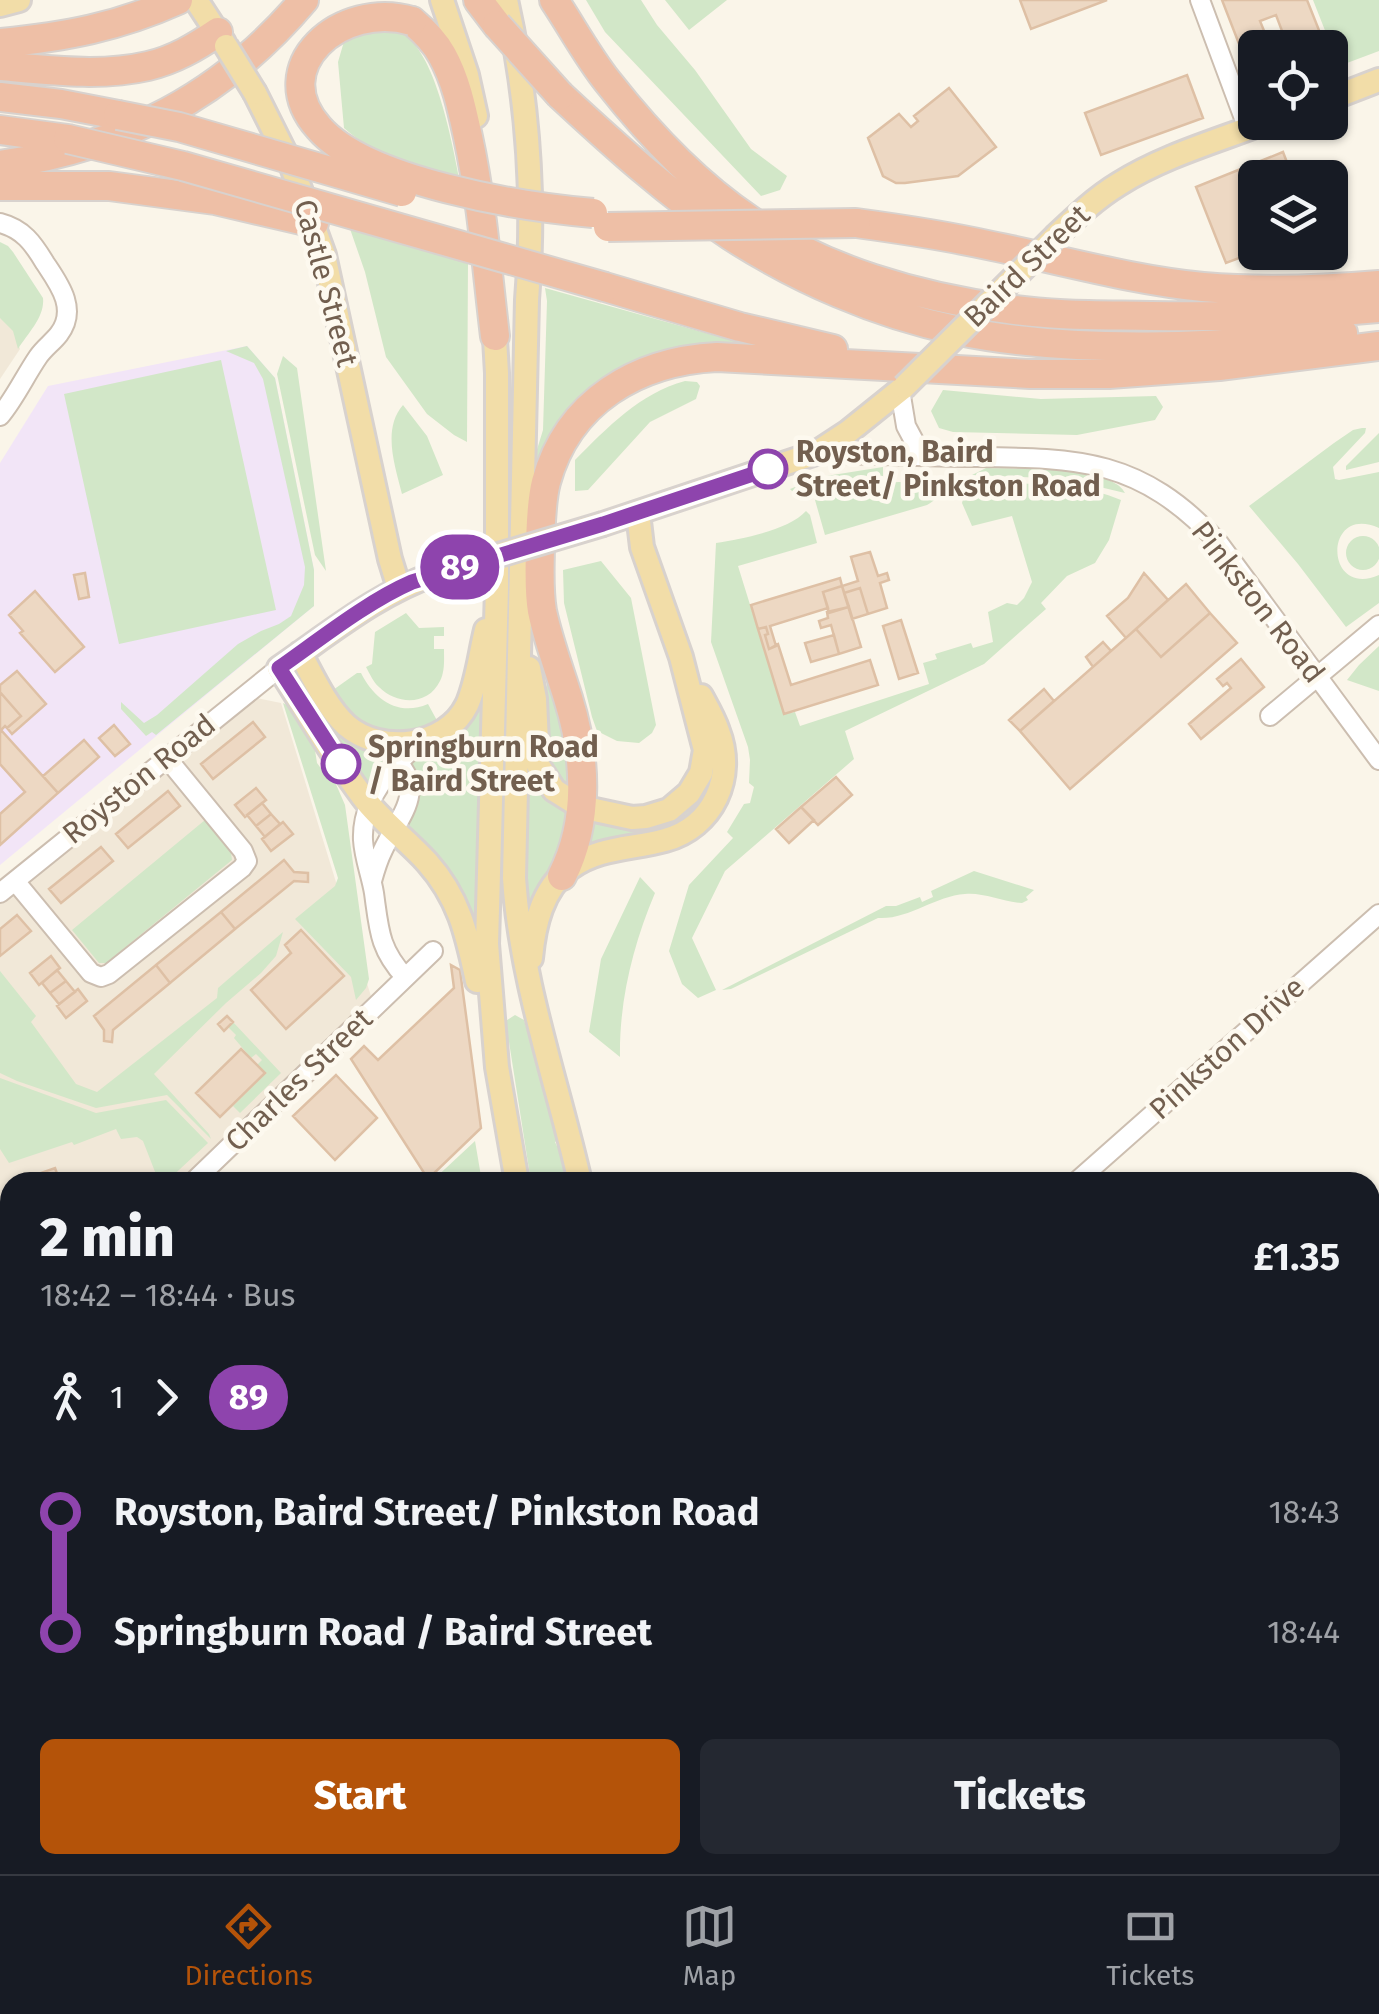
<!DOCTYPE html>
<meta charset="utf-8">
<style>
:root{--surface:#171b24;--page:#242831;--text:#f1f3f6;--muted:#9ea1a6;--line:#363941;--accent:#b45309}
body{margin:0;font-family:"Fira Sans",sans-serif;background:var(--page);color:var(--text);height:100vh;display:flex;flex-direction:column;font-size:38px;white-space:nowrap}
*{box-sizing:border-box;margin:0}
p{font-size:32px;color:var(--muted)}
.icon{flex:none;width:55px;height:55px;fill:none;stroke:currentColor;stroke-width:2;stroke-linecap:round;stroke-linejoin:round}
.map{position:relative;flex:1;overflow:hidden}
.panel{position:absolute;left:0px;top:1172px;width:1380px;height:702px;display:flex;flex-direction:column;background:var(--surface);border-radius:30px 30px 0 0;box-shadow:0 2px 8px #0004}
.panel>*{flex:none}
.badge{padding:0 20px;border-radius:32px;font-size:35px;line-height:65px}
.controls{position:absolute;left:1238px;top:30px;display:grid;gap:20px}
.controls a{display:grid;place-items:center;width:110px;height:110px;border-radius:15px;background:var(--surface);box-shadow:0 2px 8px #0004;font-size:50px}
.map>.badge{position:absolute;translate:-50% -50%;box-shadow:0 0 0 5px #fff}
.legs{display:flex;align-items:center;gap:15px;height:110px;padding:0 40px;font-size:32px}
.legs p{margin-inline-start:auto}
.overview{display:flex;align-items:center;justify-content:space-between;height:170px;padding:0 40px}
h1{font-size:55px;font-weight:800;line-height:75px}
.action{display:flex;gap:20px;margin-top:auto;padding:20px 40px}
.action a{flex:1;height:115px;border-radius:15px;background:var(--accent);color:#fff;font-size:40px;font-weight:800;line-height:115px;text-align:center}
.action a+a{background:var(--page);color:var(--text)}
ul{padding:0 40px;list-style:none}
li{display:flex;align-items:center;gap:35px;height:120px;font-size:38px}
li i{display:grid;place-items:center;width:15px;height:100%;margin:0 12px;background:currentColor}
li i::after{content:'';width:25px;height:25px;margin:-12px;border:8px solid;border-radius:50%;background:var(--surface)}
li p{margin-inline-start:auto}
li:first-child i{background:linear-gradient(#0000 50%,currentColor 0)}
li:last-child i{background:linear-gradient(currentColor 50%,#0000 0)}
.dock{display:flex;justify-content:space-around;align-items:center;height:140px;border-top:2px solid var(--line);background:var(--surface);font-size:28px;color:var(--muted)}
.dock a{display:grid;justify-items:center;gap:5px}
.dock .active{color:var(--accent)}
.map>svg:first-child{display:block}
.residential{fill:#f1e8d8}
.commercial{fill:#f9e8de}
.education{fill:#f2e5f7}
.green{fill:#d2e7c8}
.building{fill:#edd8c3;stroke:#dec0a5;stroke-width:2.5}
.lines{fill:none;stroke-linecap:round;stroke-linejoin:round}
.minor-casing{stroke:#ccbeb0;stroke-width:22}
.major-casing{stroke:#d8d2ce;stroke-width:28}
.highway-casing{stroke:#d8d2ce;stroke-width:32}
.minor{stroke:#fff;stroke-width:18}
.major{stroke:#f2dda8;stroke-width:22}
.highway{stroke:#eebfa6;stroke-width:28}
.major-bridge-casing{stroke:#d8d2ce;stroke-width:28;stroke-linecap:butt}
.highway-bridge-casing{stroke:#d8d2ce;stroke-width:32;stroke-linecap:butt}
.major-bridge{stroke:#f2dda8;stroke-width:22}
.highway-bridge{stroke:#eebfa6;stroke-width:28}
.line-1-casing{stroke:#fff;stroke-width:22}
.line-1{stroke:#8e44ad;stroke-width:15}
.stop-1-dot{fill:#fff;stroke:#8e44ad;stroke-width:5}
.labels{text-anchor:middle;stroke-width:9;stroke-linejoin:round;paint-order:stroke}
.street-label{font-size:30px;fill:#725f4f;stroke:#fdf9ef}
.stop-label{font-size:30px;font-weight:bold;fill:#725f4f;stroke:#fdf9ef;text-anchor:start}
</style>
<div class="map">
<svg width="1379" height="1874" viewBox="0 0 1379 1874">
<rect width="100%" height="100%" fill="#faf5e9"/>
<path class="residential" d="M0,314l12,12 8,23 -20,30z
M242,695l39,8 93,303 -181,176h-183v178l-10,10v-477z
M1379,1658v216h-228l-2,-9h221v-205z"/>
<path class="commercial" d="M43,1865h591l1,9h-632z"/>
<path class="education" d="M247,346l28,32 39,192v36l-314,259v-402l48,-77z"/>
<path class="green" d="M586,0h55l16,25 38,45 56,79 36,27 -7,14 -19,6 -156,-164z
M665,0h62l-38,30z
M1313,0h66v51l-40,15z
M361,26c12,2 28,2 39,7 35,14 52,110 59,144l-4,4c-39,-14 -80,-25 -111,-53l-6,-66 7,-24z
M349,226l119,36 -1,180 -13,-7 -27,-21 -41,-57 -21,-85z
M0,242l8,4 5,6 30,46c2,19 -15,35 -25,51l-5,-18 -13,-13z
M545,288l218,61 -116,15 -114,121 2,-29 8,-26 4,-129z
M247,346l28,32 39,192v36l-158,129 -4,-3 -6,4 -25,-27v-7l23,21 13,-8 81,-71 23,-13 18,-7 12,-8 13,-31 1,-18 -42,-188 -9,-16 -28,-12z
M283,356l14,12 29,203 -11,-16 -38,-181z
M221,360l55,250 -157,34 -55,-250z
M685,381l12,1 3,4 -4,13 -46,23 -62,68 -13,1v-31c32,-32 65,-67 110,-79z
M943,390l98,9 115,-3 7,11 -8,13 -78,15 -124,-3 -14,-4 -8,-17z
M403,405l24,31 16,39 -41,19c-7,-28 -20,-65 1,-89z
M1362,428h4l-1,5 -32,34 2,12 4,1 40,-8v56c-56,-25 -55,71 0,47v28l-33,24 -48,-63 -49,-58 85,-63 19,-13z
M1379,433v29l-33,8v-4z
M883,467v9l-43,5 -23,6 -9,7 -12,1 -6,-6 30,-12z
M986,468c29,1 127,-2 139,25l-59,-14 -94,-4z
M899,482l40,1c0,11 -2,17 -12,22l-102,30 -10,-35c17,-17 61,-17 84,-18z
M967,484c52,0 105,-5 154,16l-12,40 -14,23 -28,13 -26,27 5,6 -62,55 -139,67 9,28 -129,112 -33,67 24,52 -18,8 -16,-14 -13,-33 20,-66 44,-47 -6,-6 17,-28 6,-1 4,-16 -5,-4 1,-23 -2,-13 -37,-105 5,-99c26,-4 73,-13 90,-32l4,4 7,28 -79,23 46,148 11,-2 5,14 129,-42 -6,-21 14,-4 -2,-5 36,-11 2,5 20,-6 -5,-30 19,-9 10,2 7,-7 8,-16 -20,-66 -40,10 -10,-23z
M1346 553a17 17 0 1 1 34 0a17 17 0 1 1-34 0Z
M601,561l30,37 25,127 -4,8 -13,10 -22,-2 -20,-10 -5,-14 -28,-114 -1,-33z
M406,613l13,15 25,-1v9h-10v13h10c0,11 1,22 -4,32 -12,25 -43,24 -61,6 -6,-5 -9,-13 -13,-20l6,-3 3,-32z
M1379,646v45l-32,-11 12,-15z
M555,669l23,124 -24,-17 -9,-24 2,-81z
M357,673h4c13,26 37,44 67,31l12,22 -37,12 -43,-14 -15,-16 -12,-18z
M481,701l1,2 -4,230 -73,-105 2,-64z
M283,703l4,2 28,45 2,13 13,18 5,1 10,23 24,174 -3,9 -10,12 -5,-23 -56,-58 40,-33 3,-8z
M338,732l18,15 33,16 -21,24 -33,-50 -1,-3z
M528,757l47,54 -42,101 -7,-2 -2,-20z
M712,766l6,9 -28,47 -111,34 9,-41 43,11z
M205,820l26,33 1,7 -126,103h-7l-27,-33z
M974,871l60,19 -8,7 2,3 -6,3c-19,-1 -39,-11 -57,-9 -30,2 -57,26 -87,24l-147,71 -9,1 164,-84h10l24,-9 2,5 11,-5 -2,-6z
M640,877l15,16c-22,52 -36,108 -35,164l-31,-25 12,-73z
M283,932l-7,24 -15,17 -35,30 -72,71 55,60 2,5 -44,-44 -71,13 -79,-27 -17,-8v-102l36,45 -5,6 45,62 21,8 120,-94 1,-10z
M515,1015l9,5 35,120 -4,2 2,4 4,-1 8,37h-38l-22,-140 -3,1 -2,-21z
M233,1022l48,51 -41,40 -7,-7 33,-33 -9,-8 5,-5 -6,-6 -5,4 -17,-20 2,-3 -8,-8z
M0,1078l96,35 70,-13 42,43 -42,39h-7l-16,-41 -6,-4 -16,2 -5,-10 -42,16 -2,-3 -63,21 -9,-14z
M475,1141l7,41h-51z
M2,1201l8,23v57l-10,4v-82z
M1379,1514v58l-9,4v-54z
M43,1865h38l-18,9h-60z"/>
<path class="building" d="M1020,0h87l-76,29z
M1222,0h85l19,48h-48l9,-4 -11,-29 -16,6 11,27h-16v37z
M1187,75l16,43 -102,37 -16,-42z
M949,88l47,59 -38,29 -53,7h-9l-13,-7 -15,-38 31,-24 12,13 7,-6 -4,-5z
M1283,152l10,26h-38v74l-29,11 -30,-76z
M870,552l8,24 9,-3 2,7 -9,3 7,25 -19,6 -8,-26 -16,5 -2,-7 16,-5 -7,-24z
M85,573l4,24 -10,2 -5,-24z
M1144,573l24,27 -42,38 -19,-22 21,-18z
M840,578l2,8 -19,6 5,16 -58,18 6,20 -7,3 -4,-14 3,-1 -2,-7 -8,2 -7,-24z
M1186,584l24,29 -49,44 -25,-28z
M842,586l7,21 -20,6 -6,-21z
M860,588l8,26 -16,5 -8,-26z
M35,591l49,56 -29,25 -35,-39 3,-2 -14,-16z
M849,607l12,40 -22,7 -8,-29 -10,3 -2,-7 9,-3 -1,-6z
M1210,613l27,30 -167,146 -50,-58 116,-102 25,28z
M901,620l17,53 -19,6 -16,-53z
M766,627l2,7 -3,1 4,14 9,-5 13,41 79,-25 8,25 -94,29 -26,-85z
M834,635l5,19 -28,8 -6,-19z
M1103,642l8,9 -18,16 -7,-10z
M1241,659l23,28 -63,52 -12,-15 42,-36 -4,-5 -4,3 -6,-7z
M17,671l29,33 -34,30 -5,-6 14,-12 -21,-24v-7z
M1044,689l10,12 -34,30 -11,-11z
M0,692l21,24 -14,12 -2,-2 -4,4 57,63 -58,52v-31l25,-22 -25,-28z
M253,722l12,15 -52,42 -12,-15z
M114,725l16,19 -15,12 -16,-18z
M84,740l15,17 -41,36 -15,-17z
M836,777l16,18 -34,30 -17,-18z
M256,788l10,12 -21,17 -10,-12z
M168,791l12,15 -52,42 -12,-14z
M262,803l9,11 -15,12 -9,-11z
M801,807l13,13 -25,23 -13,-14z
M271,814l9,10 -15,13 -9,-11z
M283,822l10,12 -22,17 -9,-12z
M101,847l12,14 -52,42 -12,-14z
M284,860l10,12 14,1v9l-14,-1 -59,48 -14,-17z
M221,912l14,17 -65,54 -14,-18z
M17,915l14,16 -31,25v-27z
M301,930l43,46 -58,53 -35,-39 40,-37 -6,-8z
M51,956l9,12 -21,17 -9,-12z
M156,965l14,18 -57,47 -1,12 -8,-1v-11l-10,-14z
M451,965l9,5 21,158 -53,51 -77,-120 13,-13 14,14 76,-72z
M57,970l9,11 -16,12 -8,-10z
M66,981l9,11 -16,12 -9,-11z
M78,989l9,12 -21,17 -9,-12z
M227,1016l6,6 -9,9 -6,-7z
M241,1049l24,24 -45,44 -24,-24z
M336,1075l41,43 -42,42 -42,-44z
M55,1168l5,14h-41l-1,-1z
M1379,1575v44l-9,2v-44z
M1377,1682l2,21 -9,2v-21z
M1379,1756v34l-6,-33z
M200,1865h238l2,9h-238z
M610,1865h26l2,9h-26z
M1189,1865h49l-23,4 -1,-3h-3l1,8h-21z
M1299,1865h22l2,9h-22z"/>
<g class="lines">
<g class="minor-casing">
<path id="minor" d="M1200,0l48,129
M0,223c23,6 33,20 45,40 14,21 33,46 14,71 -6,8 -15,14 -21,23 -13,19 -23,41 -38,59
M900,390l6,36 16,30
M816,453c49,2 98,3 147,4 111,1 174,-2 255,85l161,218
M1270,716l109,-91
M15,881l76,92 10,4 8,-3 133,-106 5,-7 -4,-10 -77,-94
M372,881c3,-11 6,-21 11,-31 16,-34 46,-60 9,-94
M0,893l279,-225
M405,977c-26,-28 -26,-48 -31,-84 -3,-18 -10,-35 -11,-53 -2,-43 31,-77 62,-101
M193,1182l240,-231
M1076,1182l303,-268
M1370,1228l9,-8
M1370,1329l9,10
M0,1369l10,-9
M1370,1650l9,-2
M911,1865l1,9
M1135,1865l2,9
M1271,1865l1,9"/>
</g>
<g class="major-casing">
<path id="major" d="M196,0l28,43
M442,0l25,75 9,41
M506,0c22,98 29,200 21,300l-13,578c7,105 43,203 66,304
M0,5l19,-5
M255,93l37,74 32,88 66,304 9,29
M1330,99l49,-19
M1057,235c20,-19 39,-37 62,-51 44,-28 98,-43 147,-62
M494,322l3,51v215l-10,356 10,123 20,115
M603,524l213,-71 32,-21 56,-45
M435,574c-57,19 -106,60 -156,94 28,43 53,88 84,129 18,24 44,43 64,65 33,37 40,73 50,119
M300,653c13,24 26,53 46,72 34,30 100,23 121,-20 10,-22 13,-51 19,-75
M529,668l6,31 3,66 16,25 27,17 51,11 14,-1 23,-7 20,-17 12,-20 4,-23 -24,-93 -39,-110 -4,-34
M531,958c3,-33 11,-69 39,-90 28,-21 63,-19 95,-28 48,-13 71,-63 53,-109 -4,-12 -11,-24 -17,-35
M655,1865l1,9
M682,1865l1,9"/>
</g>
<g class="highway-casing">
<path id="highway" d="M478,0l19,25
M554,0c18,27 34,57 54,82 40,51 88,102 142,138 74,50 168,77 257,89 47,7 96,6 144,7 76,1 152,-1 228,-8
M412,21c12,10 23,21 30,34 14,25 20,54 26,82 14,65 19,133 27,199
M0,43c65,-6 118,-16 178,-43
M0,66c47,4 101,11 148,0 26,-6 48,-19 70,-34
M560,95c54,50 109,100 171,141 67,43 146,78 224,94 118,25 268,18 388,3
M0,97l61,7 57,11
M0,130l68,9
M0,165c124,-18 223,-69 304,-165
M0,186h109l106,14 99,23
M856,223c45,6 91,13 136,23 70,14 139,34 211,41 58,5 118,3 176,-2
M605,287l135,40 93,22
M562,876c28,-55 24,-120 6,-178 -9,-29 -20,-58 -26,-87 -4,-23 -2,-46 -2,-69 1,-20 1,-41 6,-60 22,-81 92,-121 171,-125l313,17h79l110,-8 160,-20"/>
</g>
<use href="#minor" class="minor"/>
<use href="#major" class="major"/>
<use href="#highway" class="highway"/>
<g class="major-bridge-casing">
<path id="major-bridge" d="M226,46l29,47
M904,387l153,-152
M435,574l168,-50"/>
</g>
<g class="highway-bridge-casing">
<path id="highway-bridge" d="M412,21c-71,-21 -148,46 -93,107 47,54 203,79 274,85
M497,25l63,70
M118,115l61,12 223,65
M68,139l115,27 422,121
M608,227l248,-4"/>
</g>
<use href="#major-bridge" class="major-bridge"/>
<use href="#highway-bridge" class="highway-bridge"/>
</g>
<g class="lines">
<g class="line-1-casing">
<path id="line-1" d="M341,764l-62,-96c40,-28 89,-67 133,-86l191,-58 165,-55"/>
</g>
<use href="#line-1" class="line-1"/>
</g>
<g class="stop-1-dot">
<circle cx="768" cy="469" r="18"/>
<circle cx="341" cy="764" r="18"/>
</g>
<g class="labels">
<g class="street-label">
<text transform="translate(1027 266) rotate(-44)" y="10">Baird Street</text>
<text transform="translate(326 283) rotate(75)" y="10">Castle Street</text>
<text transform="translate(1258 602) rotate(52)" y="10">Pinkston Road</text>
<text transform="translate(139 779) rotate(-39)" y="10">Royston Road</text>
<text transform="translate(1227 1048) rotate(-42)" y="10">Pinkston Drive</text>
<text transform="translate(299 1080) rotate(-44)" y="10">Charles Street</text>
</g>
<g class="stop-label">
<text x="796" y="462">Royston, Baird<tspan x="796" dy="34">Street/ Pinkston Road</tspan></text>
<text x="368" y="757">Springburn Road<tspan x="368" dy="34">/ Baird Street</tspan></text>
</g>
</g>
</svg>
<div class="controls">
<a><svg class="icon" aria-label="locate" viewBox="0 0 24 24"><circle cx="12" cy="12" r="6"/><path d="M12 2v4M12 18v4M2 12h4M18 12h4"/></svg></a>
<a><svg class="icon" aria-label="layers" viewBox="0 0 24 24"><path d="M12 4l9 5-9 5-9-5zM3 14l9 5 9-5"/></svg></a>
</div>
<b class="badge" style="left:460px;top:567px;background:#8e44ad;color:#fff">89</b>
<section class="panel">
<div class="overview"><div><h1>2 min</h1><p>18:42 – 18:44 · Bus</p></div><b>£1.35</b></div>
<div class="legs"><svg class="icon" aria-label="walk" viewBox="0 0 24 24"><circle cx="13" cy="4" r="2"/><path d="M13 8l-2 6 4 7M11 14l-3 7M7 12l3-4h3l4 4"/></svg>1<svg class="icon" aria-label="forward" viewBox="0 0 24 24"><path d="M9 5l7 7-7 7"/></svg><b class="badge" style="background:#8e44ad;color:#fff">89</b></div>
<ul>
<li><i style="color:#8e44ad"></i><b>Royston, Baird Street/ Pinkston Road</b><p>18:43</p></li>
<li><i style="color:#8e44ad"></i><b>Springburn Road / Baird Street</b><p>18:44</p></li>
</ul>
<div class="action"><a>Start</a><a>Tickets</a></div>
</section>
</div>
<nav class="dock">
<a class="active"><svg class="icon" aria-label="directions" viewBox="0 0 24 24"><path d="M12 3l9 9-9 9-9-9zM9 14v-3h6M13 9l2 2-2 2"/></svg>Directions</a>
<a><svg class="icon" aria-label="map" viewBox="0 0 24 24"><path d="M3 6l6-2 6 2 6-2v14l-6 2-6-2-6 2zM9 4v14M15 6v14"/></svg>Map</a>
<a><svg class="icon" aria-label="tickets" viewBox="0 0 24 24"><path d="M3 7h18v10H3zM15 7v10"/></svg>Tickets</a>
</nav>
